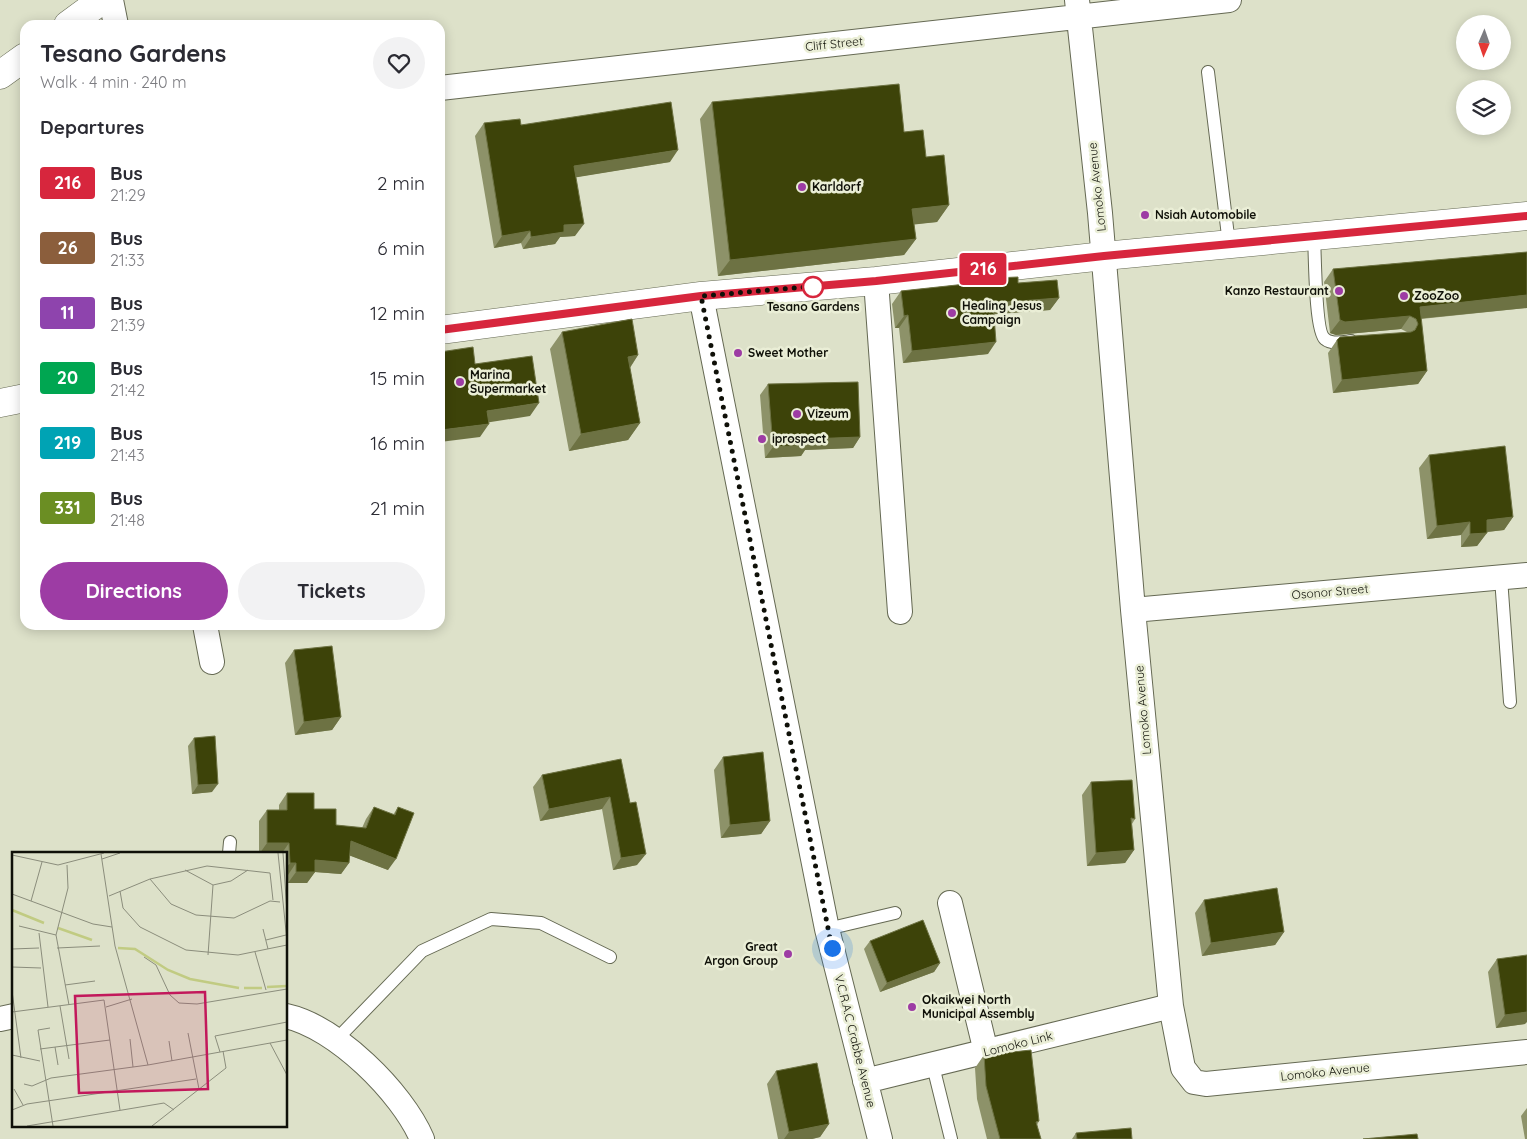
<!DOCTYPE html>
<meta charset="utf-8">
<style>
:root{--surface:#fff;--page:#f2f2f3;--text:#2b2b33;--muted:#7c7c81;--accent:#9d3ca4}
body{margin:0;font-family:Quicksand,sans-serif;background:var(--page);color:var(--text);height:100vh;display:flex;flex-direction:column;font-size:19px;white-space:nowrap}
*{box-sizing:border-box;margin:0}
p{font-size:16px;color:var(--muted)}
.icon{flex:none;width:28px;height:28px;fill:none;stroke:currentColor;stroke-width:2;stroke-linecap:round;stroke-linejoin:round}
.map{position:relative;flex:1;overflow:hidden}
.details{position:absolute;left:20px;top:20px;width:425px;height:610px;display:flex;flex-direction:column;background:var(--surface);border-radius:15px;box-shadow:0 2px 12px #0003}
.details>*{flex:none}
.badge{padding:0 10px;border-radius:4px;font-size:18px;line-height:32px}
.needle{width:32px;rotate:182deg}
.controls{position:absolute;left:1456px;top:15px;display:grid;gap:10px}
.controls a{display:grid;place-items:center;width:55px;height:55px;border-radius:50%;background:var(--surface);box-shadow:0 2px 12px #0003;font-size:25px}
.you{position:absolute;width:25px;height:25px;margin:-12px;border:4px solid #fff;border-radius:50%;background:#1a73e8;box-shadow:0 0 0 8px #1a73e833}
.map>.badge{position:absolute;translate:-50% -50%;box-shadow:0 0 0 2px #fff}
h2{padding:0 20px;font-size:19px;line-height:45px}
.round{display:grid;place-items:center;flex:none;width:52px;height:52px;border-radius:26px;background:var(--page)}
.headline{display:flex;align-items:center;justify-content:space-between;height:85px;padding:0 20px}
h1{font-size:24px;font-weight:700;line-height:38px}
.cta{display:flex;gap:10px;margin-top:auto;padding:10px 20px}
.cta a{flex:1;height:58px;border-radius:30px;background:var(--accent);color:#fff;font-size:20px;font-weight:700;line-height:58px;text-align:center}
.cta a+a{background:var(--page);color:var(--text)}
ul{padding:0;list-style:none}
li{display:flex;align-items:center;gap:15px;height:65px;padding:0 20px}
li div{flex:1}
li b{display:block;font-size:19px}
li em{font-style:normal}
li .badge{min-width:55px;font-weight:700;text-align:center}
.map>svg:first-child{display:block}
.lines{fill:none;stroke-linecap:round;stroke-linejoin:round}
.lane-casing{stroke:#656953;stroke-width:14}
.street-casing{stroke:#656953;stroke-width:26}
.secondary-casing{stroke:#656953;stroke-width:29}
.lane{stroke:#fff;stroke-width:12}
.street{stroke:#fff;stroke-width:24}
.secondary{stroke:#fff;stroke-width:28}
.wall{fill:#8d9269}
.shaded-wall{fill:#6d7243}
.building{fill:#3d4309;stroke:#6d7243}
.line-casing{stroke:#fff;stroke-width:11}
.line{stroke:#d7263d;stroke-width:8}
.walk{stroke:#0f1008;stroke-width:5;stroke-dasharray:0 9}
.poi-dot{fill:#9d3ca4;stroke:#eaeed6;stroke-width:2}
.stop-dot{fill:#fff;stroke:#d7263d;stroke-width:2.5}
.labels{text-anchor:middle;stroke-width:5;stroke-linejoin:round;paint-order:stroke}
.street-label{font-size:12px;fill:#0f1008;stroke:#eaeed6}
.poi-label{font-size:12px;font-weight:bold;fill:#0f1008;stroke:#eaeed6;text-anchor:start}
.stop-label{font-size:12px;font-weight:bold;fill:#0f1008;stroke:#eaeed6}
.inset-river{fill:none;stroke:#c1cb82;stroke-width:2.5}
.inset-road{fill:none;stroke:#8b8d7c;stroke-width:1}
.view{fill:#c2185b;fill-opacity:0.15;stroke:#c2185b;stroke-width:2.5}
.inset-edge{fill:none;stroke:#0f1008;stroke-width:2.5}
</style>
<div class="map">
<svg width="1527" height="1139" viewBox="0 0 1527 1139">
<rect width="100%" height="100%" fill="#dde1c9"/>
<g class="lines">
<g class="lane-casing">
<path id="lane" d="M1208,72l21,172
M1314,236c1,16 1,96 11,103 7,6 18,3 26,2
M1501,578l9,124
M229,853l1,-11
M827,929l68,-16
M337,1039l85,-88 69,-32 50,4 69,34
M933,1066l18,73"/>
</g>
<g class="street-casing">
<path id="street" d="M111,0l5,25
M1077,0l23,213 33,397 38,396 12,62 11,14 12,2 321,-32
M440,88l789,-88
M876,281l24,331
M701,296l126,633 53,210
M1133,610l394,-35
M205,625l7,37
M950,903l36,149
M286,1016c50,11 116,76 136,123
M0,1019l14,-3
M865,1081l306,-75"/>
</g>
<g class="secondary-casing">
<path id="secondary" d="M68,25l34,-25
M0,75l25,-18
M440,330l261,-34 175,-15 228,-25 423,-40
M0,403l25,-5"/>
</g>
<use href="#lane" class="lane"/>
<use href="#street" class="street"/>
<use href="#secondary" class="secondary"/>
</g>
<path class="wall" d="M712,102l192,30 22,25 23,48 -12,17 -23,2 2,15 -12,16 -186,21 -18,-157z
M484,123l37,2 149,37 -94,15 -1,59 -15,1 -5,7 -32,5 -2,-6 -27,5 -19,-112z
M1527,252v56l-106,11 6,52 -9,13 -85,9 -5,-40 9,-13 70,-8 -6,-3 -65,6 -6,-2 -6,-51 9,-13z
M994,278l24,5 41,15 -9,12 -56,4 -6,40 -85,9 -4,-35h-4l-3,-24 9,-13 91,-10z
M562,332l76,23 -8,13 10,55 -12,17 -59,11 -19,-102z
M768,384l92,53 -7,11 -48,2 -4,6 -36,2 -5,-63z
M1429,455l84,62 -9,13 -17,2 -10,14 -16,1v-12l-34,4 -8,-71z
M294,650l47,67 -9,13 -37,5 -10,-72z
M194,738l18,54 -20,2 -4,-48z
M723,757l47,64 -9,13 -40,4 -7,-68z
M621,759l16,106 -24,5 -11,-61 -62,12 -7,-34 9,-12z
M1091,782l44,37 -3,5 2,26 -9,13 -38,3 -5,-71z
M287,793l27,16 22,16 26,3 4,-9 8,-12 19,8 5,-8 -10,63 -39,-15v8l-8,11 -26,-2 -8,11h-19v-8h-2v-22h-27v-32l8,-11h12v-5z
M1204,900l80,32 -9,13 -73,11 -7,-43z
M870,941l70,22 -6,9 -54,20 -16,-43z
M1497,959l28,65 -29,4 -8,-56z
M984,1055l55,66 -2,4 4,14h-54l-10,-40 -2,-31z
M776,1071l53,53 -9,13 -8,2h-34l-11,-55z
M1527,1108v31h-2l-4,-23z
M1076,1133l56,6h-60z"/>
<path class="shaded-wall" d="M678,150l-8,12 -104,17 8,-13z
M949,205l-12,17 -36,4 11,-17z
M584,224l-9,12 -15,1 -5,7 -32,5 8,-12 33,-12z
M530,231l-9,12 -27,5 8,-12z
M916,239l-12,16 -186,21 12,-16z
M1527,295v13l-111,11 4,-12z
M1059,298l-9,12 -66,5 9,-12z
M908,315l-9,13h-4l9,-12z
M1410,316l-9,13 -65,6 -6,-2 10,-13z
M996,342l-8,12 -85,9 9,-12z
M638,355l-11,17 1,-15z
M1427,371l-9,13 -85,9 9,-13z
M539,403l-9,13 -52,8 9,-13z
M640,423l-12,17 -59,11 12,-17z
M489,424l-9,13 -40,5v-10l1,-2z
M860,437l-7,11 -48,2 -4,6 -36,2 8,-11 35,-8z
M1513,517l-9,13 -26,3 9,-13z
M1470,522l-9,13 -34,4 10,-13z
M1487,533l-10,13 -16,1 9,-13z
M341,717l-9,13 -37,5 9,-13z
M218,784l-6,8 -20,2 6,-9z
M610,797l-8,12 -62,12 9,-12z
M770,821l-9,13 -40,4 9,-13z
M351,841l45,18 -8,11 -45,-17z
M267,843h22l-7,10h-22z
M1134,850l-9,13 -38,3 9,-13z
M646,854l-9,11 -24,5 8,-12z
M315,860l34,3 -8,11 -26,-2 -8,11h-19l8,-11z
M290,863h6l-8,12h-2v-7z
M1284,932l-9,13 -73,11 9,-13z
M940,963l-6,9 -54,20 7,-9z
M1527,1012v10l-2,2 -29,4 9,-13z
M829,1124l-9,13 -8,2h-28l5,-7z"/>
<path class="building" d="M899,84l5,48 19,-2 3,27 18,-2 5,50 -37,4 4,30 -186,21 -18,-158z
M671,102l7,48 -104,16 10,58 -20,1v7l-33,5 -1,-6 -28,5 -18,-113 36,-4 1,6z
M1527,252v43l-107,12 7,64 -85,9 -5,-40 3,-3 71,-5 4,-2 3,-6 -2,-5 -6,-3 -65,6 -5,-2 -7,-51z
M1018,277v6l39,-3 2,18 -66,5 3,39 -84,9 -4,-36 -4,1 -3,-25 93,-10v-3z
M632,319l6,36 -10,2 12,66 -59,11 -19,-102z
M473,347l2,17 57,-8 7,47 -52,8 2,13 -48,6 -1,-9v-69z
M858,382l2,55 -52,2v6l-35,2 -5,-63z
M1505,446l8,71 -26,3v13l-17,1v-12l-33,4 -8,-71z
M332,646l9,71 -37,5 -10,-72z
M215,736l3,48 -20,1 -4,-47z
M763,752l7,69 -40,4 -7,-68z
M621,759l9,44 6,-1 10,52 -25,4 -11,-61 -61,12 -7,-34z
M1132,780l3,39 -4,-1 3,32 -38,3 -5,-71z
M287,793h27v16h22v16l30,3 8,-21 21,8 3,-8 16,6 -18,46 -45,-18 -2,22 -34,-3v12h-19v-9h-6l-1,-20h-22v-33h20z
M1277,888l7,44 -73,11 -7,-43z
M923,920l17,43 -53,20 -17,-42z
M1527,955v57l-22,3 -8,-56z
M1031,1050l8,71 -3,1 5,17h-41l-14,-53 -2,-31z
M817,1063l12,61 -40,8 -13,-61z
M1131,1128l1,11h-55l-1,-6z
M1417,1134l1,5h-55z"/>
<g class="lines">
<g class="line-casing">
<path id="line" d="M440,330l261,-34 175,-15 228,-25 423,-40"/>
</g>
<use href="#line" class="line"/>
<path class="walk" d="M813,287l4,-1 -116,10 131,652"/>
</g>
<g class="poi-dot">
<circle cx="802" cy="187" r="5"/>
<circle cx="1145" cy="215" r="5"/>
<circle cx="1339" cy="291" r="5"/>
<circle cx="1404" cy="296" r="5"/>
<circle cx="952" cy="313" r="5"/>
<circle cx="738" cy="353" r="5"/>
<circle cx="460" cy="382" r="5"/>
<circle cx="797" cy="414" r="5"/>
<circle cx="762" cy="439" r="5"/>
<circle cx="788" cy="954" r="5"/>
<circle cx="912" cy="1007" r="5"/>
</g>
<circle class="stop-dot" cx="813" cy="287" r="10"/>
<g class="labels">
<g class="street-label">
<text transform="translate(834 44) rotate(-6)" y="4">Cliff Street</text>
<text transform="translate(1097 187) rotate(-96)" y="4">Lomoko Avenue</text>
<text transform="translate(1330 592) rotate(-5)" y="4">Osonor Street</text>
<text transform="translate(1143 710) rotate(-95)" y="4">Lomoko Avenue</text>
<text transform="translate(855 1041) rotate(76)" y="4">V.C.R.A.C Crabbe Avenue</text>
<text transform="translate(1018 1044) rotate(-14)" y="4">Lomoko Link</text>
<text transform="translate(1325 1072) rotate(-6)" y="4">Lomoko Avenue</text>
</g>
<g class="poi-label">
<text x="812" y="191">Karldorf</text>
<text x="1155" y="219">Nsiah Automobile</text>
<text x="1329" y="295" text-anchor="end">Kanzo Restaurant</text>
<text x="1414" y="300">ZooZoo</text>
<text x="962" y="310">Healing Jesus<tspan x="962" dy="14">Campaign</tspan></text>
<text x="748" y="357">Sweet Mother</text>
<text x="470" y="379">Marina<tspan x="470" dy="14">Supermarket</tspan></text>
<text x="807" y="418">Vizeum</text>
<text x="772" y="443">iprospect</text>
<text x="778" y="951" text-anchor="end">Great<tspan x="778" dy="14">Argon Group</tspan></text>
<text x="922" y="1004">Okaikwei North<tspan x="922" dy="14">Municipal Assembly</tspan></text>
</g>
<g class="stop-label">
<text x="813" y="311">Tesano Gardens</text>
</g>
</g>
<g transform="translate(12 852)">
<rect width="275" height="275" fill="#dde1c9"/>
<path class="inset-river" d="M0,58l32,13M46,76l34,12M106,96l17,1 33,21 22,9 49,9M255,135l20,-1M232,136h18"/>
<path class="inset-road" d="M266,1l9,88M271,1l4,60M89,2l14,92 33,119M0,3l46,10 46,-12M90,7l18,-6M55,13l1,23 -12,47 13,70M173,18l28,15 18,-4 17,-11M138,27l21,25 25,11 38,3 36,-17 10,1M108,39l3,17 17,19 46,23 52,5 49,-10M0,42l81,30 19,3M97,44l41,-17 57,-13 63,7 3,27M19,49l11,-39M7,74l37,9M251,77l5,20M27,81l9,74M254,88l20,-5M45,96l43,-2M0,97l27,-1M243,100l11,38M196,103l5,-70M132,105l12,8 14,30 9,8 18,1 90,-15M0,115l29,1M53,133l30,-4M0,139l9,67M48,154l9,53M94,155l26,-8M0,160l92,-12 16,110M38,176l-12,2 15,96M176,181l11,56M118,187l3,28M157,189l3,20M258,191l17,32M43,195l3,18M28,197l70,-9M208,200l-5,-16 72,-14M0,203l28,6M12,232l8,2 19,-8 97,-13 139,-25M2,237l9,16M0,258l15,-6 169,-25M15,274l137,-23 10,7M140,274l74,-58 -3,-17"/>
<path class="view" d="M193,140l3,97 -129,4 -4,-97z"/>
<rect width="275" height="275" class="inset-edge"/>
</g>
</svg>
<div class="controls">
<a><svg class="needle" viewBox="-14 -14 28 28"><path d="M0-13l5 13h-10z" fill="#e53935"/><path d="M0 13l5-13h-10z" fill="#7c7c81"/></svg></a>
<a><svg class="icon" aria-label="layers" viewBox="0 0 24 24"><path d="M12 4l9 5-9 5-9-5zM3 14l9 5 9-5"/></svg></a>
</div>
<div class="you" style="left:832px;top:948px"></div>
<b class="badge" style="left:983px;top:269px;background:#d7263d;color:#fff">216</b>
<section class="details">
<div class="headline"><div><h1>Tesano Gardens</h1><p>Walk · 4 min · 240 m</p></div><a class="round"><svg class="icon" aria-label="heart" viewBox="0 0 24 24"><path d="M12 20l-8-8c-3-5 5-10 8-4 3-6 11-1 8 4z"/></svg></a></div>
<h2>Departures</h2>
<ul>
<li><span class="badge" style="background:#d7263d;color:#fff">216</span><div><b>Bus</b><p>21:29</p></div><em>2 min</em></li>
<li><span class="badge" style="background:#8b5e3c;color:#fff">26</span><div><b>Bus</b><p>21:33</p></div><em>6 min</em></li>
<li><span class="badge" style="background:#8e44ad;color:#fff">11</span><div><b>Bus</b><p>21:39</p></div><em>12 min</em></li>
<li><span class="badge" style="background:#00a651;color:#fff">20</span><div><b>Bus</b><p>21:42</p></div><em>15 min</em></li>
<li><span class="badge" style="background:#00a3b4;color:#fff">219</span><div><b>Bus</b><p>21:43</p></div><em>16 min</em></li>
<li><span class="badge" style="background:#6b8e23;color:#fff">331</span><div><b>Bus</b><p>21:48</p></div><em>21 min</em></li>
</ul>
<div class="cta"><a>Directions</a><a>Tickets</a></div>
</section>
</div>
